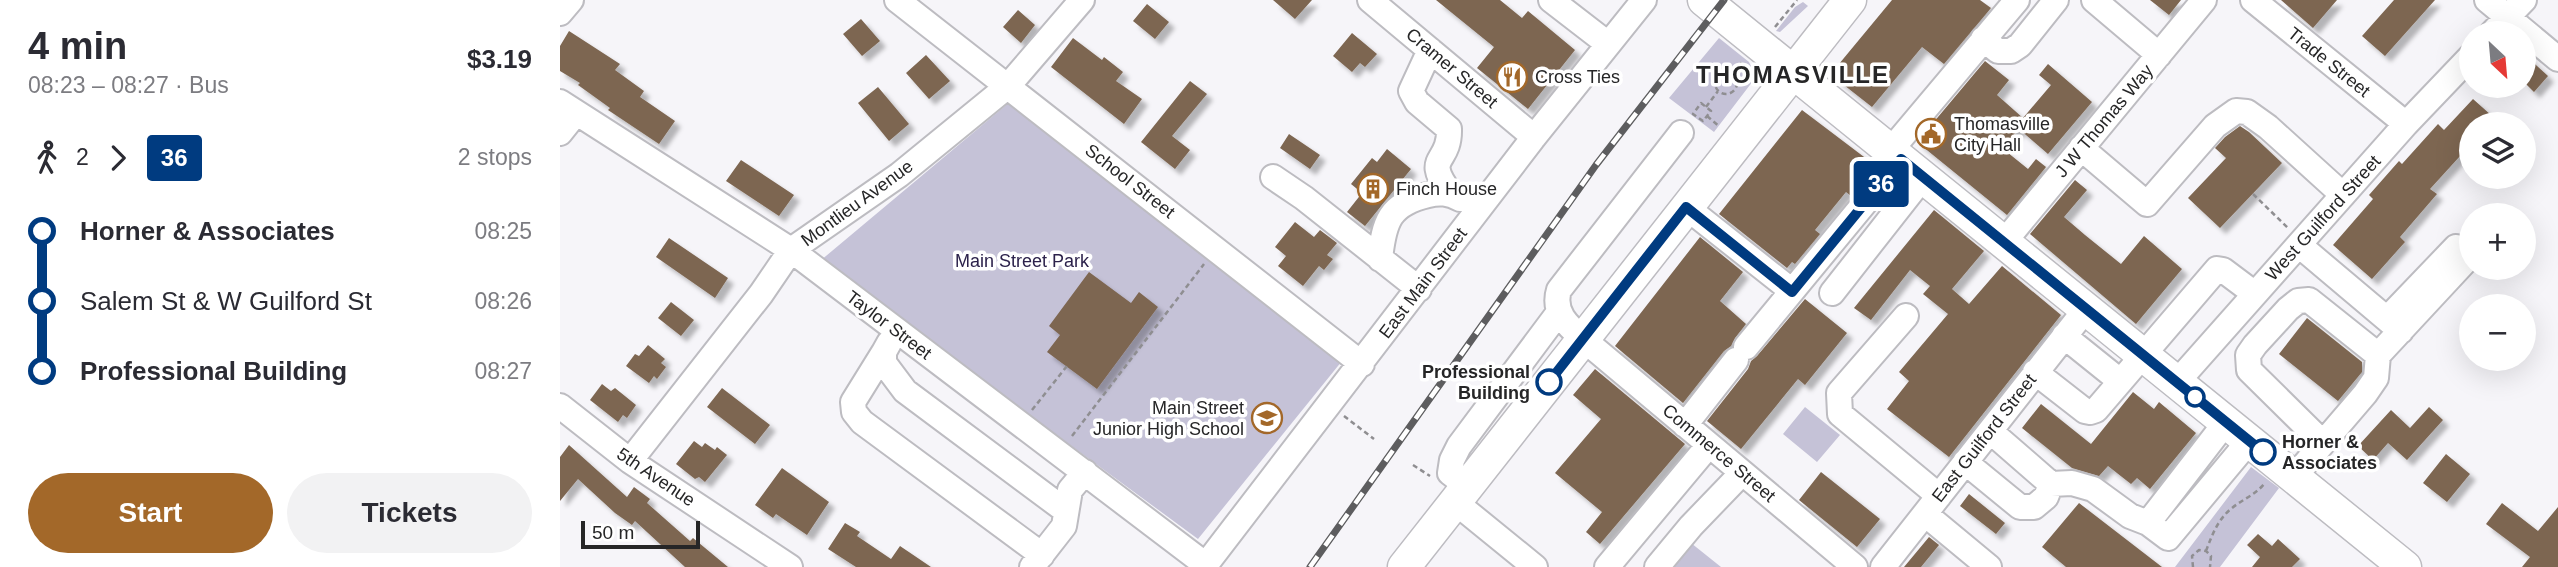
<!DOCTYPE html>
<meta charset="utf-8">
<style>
:root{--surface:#fff;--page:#f2f2f3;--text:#2b2b33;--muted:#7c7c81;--accent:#a36829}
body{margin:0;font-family:Arial,sans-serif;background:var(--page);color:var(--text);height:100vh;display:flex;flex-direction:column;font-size:26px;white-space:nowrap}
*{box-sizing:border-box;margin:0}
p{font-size:23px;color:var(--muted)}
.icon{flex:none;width:38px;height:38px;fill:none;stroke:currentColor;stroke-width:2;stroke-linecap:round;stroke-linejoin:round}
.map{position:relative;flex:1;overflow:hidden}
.details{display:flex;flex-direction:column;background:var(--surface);width:560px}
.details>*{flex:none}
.badge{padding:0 14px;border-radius:5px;font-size:24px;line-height:46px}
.needle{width:46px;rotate:154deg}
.fabs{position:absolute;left:1899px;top:21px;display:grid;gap:14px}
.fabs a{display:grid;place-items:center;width:77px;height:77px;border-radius:50%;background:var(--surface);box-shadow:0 7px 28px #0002;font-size:35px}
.scale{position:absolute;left:21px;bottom:18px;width:119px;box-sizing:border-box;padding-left:7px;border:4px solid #262627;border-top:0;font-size:19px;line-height:24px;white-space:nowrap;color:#262627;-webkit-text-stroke:5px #fff;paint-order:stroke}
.map>.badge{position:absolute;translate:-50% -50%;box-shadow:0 0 0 4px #fff}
.legs{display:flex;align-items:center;gap:10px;height:77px;padding:0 28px;font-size:23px}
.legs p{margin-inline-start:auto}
.head{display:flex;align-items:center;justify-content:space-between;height:119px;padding:0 28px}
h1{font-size:38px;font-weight:800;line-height:52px}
.cta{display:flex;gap:14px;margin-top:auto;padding:14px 28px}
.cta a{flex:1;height:80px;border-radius:42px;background:var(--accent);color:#fff;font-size:28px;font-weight:800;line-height:80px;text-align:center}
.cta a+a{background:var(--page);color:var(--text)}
ul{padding:0 28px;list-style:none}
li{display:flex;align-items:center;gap:24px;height:70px;font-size:26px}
li i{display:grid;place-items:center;width:10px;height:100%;margin:0 9px;background:currentColor}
li i::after{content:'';width:18px;height:18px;margin:-9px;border:5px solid;border-radius:50%;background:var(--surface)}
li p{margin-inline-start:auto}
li:first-child i{background:linear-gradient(#0000 50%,currentColor 0)}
li:last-child i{background:linear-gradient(currentColor 50%,#0000 0)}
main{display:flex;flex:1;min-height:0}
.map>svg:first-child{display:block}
.green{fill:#c5c2d7}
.building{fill:#7d6651;filter:url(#shadow)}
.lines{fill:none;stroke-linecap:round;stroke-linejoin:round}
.minor-casing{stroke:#bdbcc1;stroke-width:28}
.major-casing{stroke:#bdbcc1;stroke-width:35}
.path{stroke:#8f8e91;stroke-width:2.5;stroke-dasharray:5 3.5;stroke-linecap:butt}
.minor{stroke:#fff;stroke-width:24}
.major{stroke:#fff;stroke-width:32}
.rail-casing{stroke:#5d5d5f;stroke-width:7}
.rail{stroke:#fff;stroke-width:4.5;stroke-dasharray:13;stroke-linecap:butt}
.line-1-casing{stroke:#fff;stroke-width:16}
.line-1{stroke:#003b80;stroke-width:10}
.stop-1-dot{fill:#fff;stroke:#003b80;stroke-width:3.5}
.labels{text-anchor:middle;stroke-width:7;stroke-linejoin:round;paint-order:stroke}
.street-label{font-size:18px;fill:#262627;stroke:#fff}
.poi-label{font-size:18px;fill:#262627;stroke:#fff;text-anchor:start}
.park-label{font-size:18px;fill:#2c224b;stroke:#fff}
.stop-label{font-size:18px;font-weight:bold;fill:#262627;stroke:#fff;text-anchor:end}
.district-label{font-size:24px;font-weight:bold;letter-spacing:2px;fill:#262627;stroke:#fff}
</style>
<main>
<section class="details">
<div class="head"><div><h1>4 min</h1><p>08:23 – 08:27 · Bus</p></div><b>$3.19</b></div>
<div class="legs"><svg class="icon" aria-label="walk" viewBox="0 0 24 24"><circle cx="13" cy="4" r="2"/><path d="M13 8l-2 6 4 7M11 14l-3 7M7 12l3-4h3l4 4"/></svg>2<svg class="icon" aria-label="forward" viewBox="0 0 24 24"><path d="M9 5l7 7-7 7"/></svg><b class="badge" style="background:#003b80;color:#fff">36</b><p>2 stops</p></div>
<ul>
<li><i style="color:#003b80"></i><b>Horner &amp; Associates</b><p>08:25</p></li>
<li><i style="color:#003b80"></i><span>Salem St &amp; W Guilford St</span><p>08:26</p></li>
<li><i style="color:#003b80"></i><b>Professional Building</b><p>08:27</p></li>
</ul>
<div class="cta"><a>Start</a><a>Tickets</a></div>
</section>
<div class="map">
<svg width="1998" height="567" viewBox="0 0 1998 567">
<defs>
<filter id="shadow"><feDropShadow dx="6" dy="6" stdDeviation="2" flood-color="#0004"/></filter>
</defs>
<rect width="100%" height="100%" fill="#f6f5f9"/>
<path class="green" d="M1243,2l5,4 -28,26 -4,-1 19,-24z
M1159,38l30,24 7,15 -42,55 -45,-34z
M451,101l331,260 -144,178 -378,-278z
M1245,407l35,28 -23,27 -34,-28z
M1691,467l28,21 -59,79h-45z
M1131,543l30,24h-50z"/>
<path class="building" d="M713,0h39l-17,19z
M876,0h64l22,18 6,-7 47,39 -47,59 -51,-41 17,-21z
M1332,0h88l11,8 -47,56 -22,-17 -50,60 -37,-29 -1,-8z
M1590,0h31l-12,15z
M1721,0h56l-24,28z
M1834,0h41l-50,56 -23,-20z
M587,4l22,18 -14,17 -22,-18z
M458,10l17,15 -14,18 -18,-16z
M301,19l19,22 -18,15 -19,-22z
M9,31l51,33 -5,6 29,21 -4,6 35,24 -16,23 -51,-34 2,-2 -32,-23 2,-2 -20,-12v-25z
M792,33l25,21 -12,13 -5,-4 -8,9 -19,-16z
M513,38l29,22 2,-3 19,15 -7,9 26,18 -18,25 -73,-57z
M1964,54l24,22 -14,16 -10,-10z
M366,55l24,26 -21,18 -23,-26z
M1425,61l24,19 -12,15 26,23 28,-33 -12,-10 9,-11 44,38 -44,52 -29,-25 -17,19 26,21 8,-10 10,8 -39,48 -90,-73z
M630,81l17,13 -35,42 18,14 -15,19 -34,-27z
M318,87l31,37 -20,17 -31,-38z
M1913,99l28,25h-30v20l-41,45 7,5 -37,43 5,5 -33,37 -39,-34 40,-46 -4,-4 30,-34 3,3 36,-40 6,6z
M1242,110l74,56 -25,30 -5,-4 -31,38 5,4 -25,30 -3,-2 -5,6 -68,-54z
M1680,126l9,6 33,31 -62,65 -32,-30 38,-40 -11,-10 10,-11z
M729,134l31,21 -10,14 -30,-21z
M827,149l24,20 -46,57 -18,-14 15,-19 -11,-9 21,-26 5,4z
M181,160l53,35 -15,21 -53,-35z
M1515,180l12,10 -23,27 21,18 36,29 23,-28 38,33 -46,55 -106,-90z
M1374,210l50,41 -32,38 17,15 33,-38 59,49 -112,142 -62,-48 22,-28 -10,-9 49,-58 -25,-20 7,-8 -20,-16 -39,50 -17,-12z
M735,222l19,15 6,-7 17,13 -10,12 6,4 -9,11 -5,-4 -16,20 -25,-20 8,-10 -11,-9z
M1140,237l43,35 -23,29 26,23 -11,14 -4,8 -7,5 -41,52 -68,-57z
M109,238l59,40 -13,20 -59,-41z
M529,272l42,31 8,-11 19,15 -61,82 -50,-37 13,-17 -11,-9z
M1245,299l42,34 -42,52 -7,-6 -57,70 -34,-28 41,-52 3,-8 6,-5z
M111,302l23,18 -13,16 -23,-18z
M1747,318l55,44v10l-24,29 -59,-47z
M88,345l17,14 -4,4 5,4 -9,12 -3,-3 -5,7 -23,-17 9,-12 4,2z
M1035,369l90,75 -85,100 -14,-12 16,-20 -47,-39 46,-54 -28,-24z
M42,384l9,7 4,-3 21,17 -9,13 -4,-3 -5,7 -28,-22z
M162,388l48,37 -15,19 -48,-37z
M1573,392l21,17 5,-7 37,31 -46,56 -13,-11 -6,6 -23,-18 -9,10 -27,-8 -50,-40 19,-24 50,40z
M1869,407l14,13 -36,40 -19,-17 -15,17 -15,-14 33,-36 19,18z
M134,441l8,6 3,-4 10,7 2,-3 10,8 -22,27 -6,-5 -4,2 -19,-15z
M9,445l58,52 7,-10 16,12 -3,4 43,38 3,-3 35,29h-43l-50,-46 -3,4 -17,-12 -37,-34 -18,22v-44z
M1886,454l24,20 -23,28 -24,-19z
M222,468l47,34 -22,33 -31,-21 -3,4 -18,-13z
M1261,472l59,47 -23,28 -58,-47z
M1409,494l36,29 -9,11 -36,-28z
M1519,503l83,64h-96l-24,-20z
M1942,503l36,28 20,-24v60h-36l8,-10 -44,-33z
M285,523l15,9 -3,4 34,23 9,-13 31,21h-75l-28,-18z
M1698,534l14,12 6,-7 22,20 -8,8h-40l8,-10 -13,-12z
M1369,537l10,8 -18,22h-17z"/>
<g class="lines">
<g class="minor-casing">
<path id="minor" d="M337,0l465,364
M810,0l164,137
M991,0l57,44
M1534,0l65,55
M1693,0l153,124
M1927,0l71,59
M0,13l11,-13
M1932,33l32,-33
M1423,39l15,12h13l9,-6 36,-45
M870,50l-19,41 6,11 32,27c1,36 -27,26 1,64
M0,102l231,148 415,315
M0,133l16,-20
M1121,133l-122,157c-7,22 9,36 24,49l272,228
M1521,148l66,56 68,-78 21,-15 11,1 21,15 75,68
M1330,151l127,-151
M713,177l31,21 115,91
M1126,207l106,84
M1444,242l200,-242
M1739,245l102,86
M820,259c4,-37 9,-55 48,-64 12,-3 21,-2 32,4
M1272,293l91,-116
M1346,316l-67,77 1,21 99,82
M1827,319l69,-72
M1504,336l56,45
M329,343l-5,9v11l21,28 161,120
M1186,347l155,-188
M324,352l-31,50 1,10 8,10 180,133
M1475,372l50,39 5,1 6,-2 121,-141 6,1 32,24
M1617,382l229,-258 65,-68
M0,406l70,55 160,106
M1125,425l51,-65
M1430,431l61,53 21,-1 21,6 37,27 18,7 20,15 81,-97
M1763,443l-74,-73 -1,-15 7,-10 33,-36 10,-8 11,-1 69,55
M70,461l131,-167 30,-44 108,-75 109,-89 74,-86
M1405,462l55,45h14l12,-10 5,-13
M1734,477l71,-83 11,-16 2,-23 93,-100
M907,486l-17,-13 2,-13 7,-14 100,-134
M895,502l80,65
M1365,514l64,53
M1588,523l78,-101
M472,567l32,-41 6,-36 15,-18
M644,567l330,-430 110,-137
M1047,567l102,-122
M1097,567l34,-41 51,-53
M1323,567l203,-258"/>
</g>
<g class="major-casing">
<path id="major" d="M1144,0l701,567
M844,567l446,-567"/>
</g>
<path class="path" d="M1215,27l22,-27
M1155 83a11 11 0 1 1 22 0a11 11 0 1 1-22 0Z
M1173,73l9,-11
M1141,103l10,8 -8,10 -10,-7z
M1146,107l12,-16
M1147,116l13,11
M1693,194l35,34
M472,410l35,-44
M784,416l30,23
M512,436l132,-172
M853,465l17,11
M1646,551c6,-16 12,-32 26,-43 11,-9 23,-13 32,-24
M1633,567l-1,-11 7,-6 7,1 5,5 -1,11"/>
<use href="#minor" class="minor"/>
<use href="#major" class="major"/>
<g class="rail-casing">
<path id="rail" d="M750,567l286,-402 128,-165"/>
</g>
<use href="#rail" class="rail"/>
</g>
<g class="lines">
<g class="line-1-casing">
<path id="line-1" d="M989,382l137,-175 106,85 109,-133 362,293"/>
</g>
<use href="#line-1" class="line-1"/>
</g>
<defs>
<g id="restaurant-ring" transform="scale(1.575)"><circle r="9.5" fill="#fff" stroke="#a36829" stroke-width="1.5"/><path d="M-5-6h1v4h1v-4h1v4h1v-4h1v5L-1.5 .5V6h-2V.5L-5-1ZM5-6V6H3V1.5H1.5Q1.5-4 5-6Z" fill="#a36829"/></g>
<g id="civic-ring" transform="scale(1.575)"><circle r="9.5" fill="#fff" stroke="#a36829" stroke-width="1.5"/><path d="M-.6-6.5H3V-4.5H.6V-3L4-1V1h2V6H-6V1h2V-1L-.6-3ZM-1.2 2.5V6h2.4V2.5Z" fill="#a36829"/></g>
<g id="building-ring" transform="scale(1.575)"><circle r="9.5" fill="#fff" stroke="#a36829" stroke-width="1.5"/><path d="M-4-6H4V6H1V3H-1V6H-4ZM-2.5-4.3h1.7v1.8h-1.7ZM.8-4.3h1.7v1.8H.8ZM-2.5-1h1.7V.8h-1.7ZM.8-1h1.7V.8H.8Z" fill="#a36829"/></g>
<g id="school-ring" transform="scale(1.575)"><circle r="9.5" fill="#fff" stroke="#a36829" stroke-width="1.5"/><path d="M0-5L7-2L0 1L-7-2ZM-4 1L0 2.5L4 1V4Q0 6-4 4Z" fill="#a36829"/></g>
</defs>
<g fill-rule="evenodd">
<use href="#restaurant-ring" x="952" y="77"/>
<use href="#civic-ring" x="1371" y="134"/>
<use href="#building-ring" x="813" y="189"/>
<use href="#school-ring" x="707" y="418"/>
</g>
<g class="stop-1-dot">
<circle cx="989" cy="382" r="12"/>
<circle cx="1635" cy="397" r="9"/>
<circle cx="1703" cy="452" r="12"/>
</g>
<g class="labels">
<g class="street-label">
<text transform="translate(1769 62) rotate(39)" y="6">Trade Street</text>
<text transform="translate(892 68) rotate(40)" y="6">Cramer Street</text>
<text transform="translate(1544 121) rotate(-50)" y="6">J W Thomas Way</text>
<text transform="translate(570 181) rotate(38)" y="6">School Street</text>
<text transform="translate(297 203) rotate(-36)" y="6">Montlieu Avenue</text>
<text transform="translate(1763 218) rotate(-48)" y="6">West Guilford Street</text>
<text transform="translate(863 283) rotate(-53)" y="6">East Main Street</text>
<text transform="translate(329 325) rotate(37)" y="6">Taylor Street</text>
<text transform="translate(1424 438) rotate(-52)" y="6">East Guilford Street</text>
<text transform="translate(1159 453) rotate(40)" y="6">Commerce Street</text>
<text transform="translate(96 477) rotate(34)" y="6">5th Avenue</text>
</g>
<g class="poi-label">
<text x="975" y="83">Cross Ties</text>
<text x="1394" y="130">Thomasville<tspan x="1394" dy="21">City Hall</tspan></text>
<text x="836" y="195">Finch House</text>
<text x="684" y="414" text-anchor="end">Main Street<tspan x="684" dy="21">Junior High School</tspan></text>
</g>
<g class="park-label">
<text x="462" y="267">Main Street Park</text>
</g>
<g class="stop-label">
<text x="970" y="378">Professional<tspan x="970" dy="21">Building</tspan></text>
<text x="1722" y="448" text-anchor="start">Horner &amp;<tspan x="1722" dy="21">Associates</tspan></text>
</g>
<g class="district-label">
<text x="1233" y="83">THOMASVILLE</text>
</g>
</g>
</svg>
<div class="fabs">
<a><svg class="needle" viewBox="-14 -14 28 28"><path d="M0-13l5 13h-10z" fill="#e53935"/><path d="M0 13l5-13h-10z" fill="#7c7c81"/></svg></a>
<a><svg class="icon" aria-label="layers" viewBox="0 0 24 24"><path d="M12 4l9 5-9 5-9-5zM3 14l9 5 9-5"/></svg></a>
<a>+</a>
<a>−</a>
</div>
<div class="scale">50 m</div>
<b class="badge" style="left:1321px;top:184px;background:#003b80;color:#fff">36</b>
</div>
</main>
